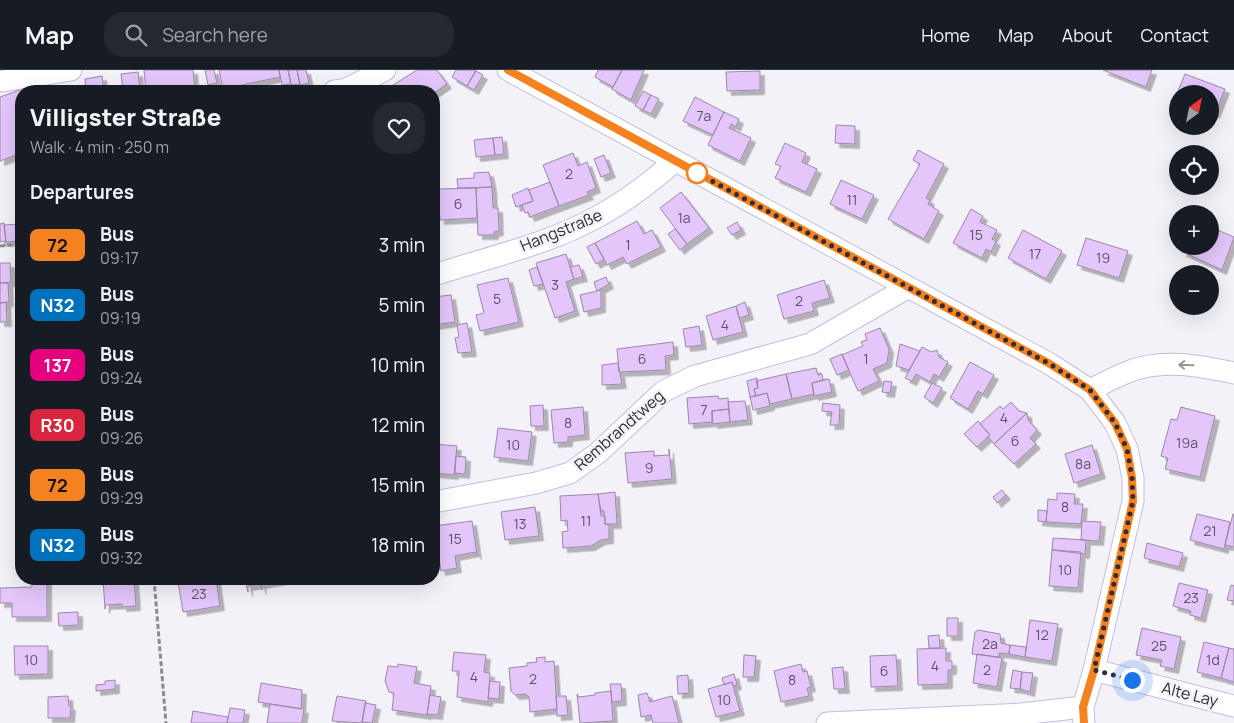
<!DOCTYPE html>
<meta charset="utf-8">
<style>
:root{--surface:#171b24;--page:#242831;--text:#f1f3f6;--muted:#9ea1a6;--line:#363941}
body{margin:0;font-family:Manrope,sans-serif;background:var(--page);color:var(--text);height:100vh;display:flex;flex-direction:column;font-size:19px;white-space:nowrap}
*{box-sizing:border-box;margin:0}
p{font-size:16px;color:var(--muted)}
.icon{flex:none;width:28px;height:28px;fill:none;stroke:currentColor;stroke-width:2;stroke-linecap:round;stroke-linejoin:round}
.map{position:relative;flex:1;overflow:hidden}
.details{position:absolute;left:15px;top:15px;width:425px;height:500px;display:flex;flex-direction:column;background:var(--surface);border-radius:20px;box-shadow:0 5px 20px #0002}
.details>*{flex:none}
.badge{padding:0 10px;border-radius:8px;font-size:18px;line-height:32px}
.needle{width:32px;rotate:33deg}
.fabs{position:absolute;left:1169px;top:15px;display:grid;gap:10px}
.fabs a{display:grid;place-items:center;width:50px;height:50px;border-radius:50%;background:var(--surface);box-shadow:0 5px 20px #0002;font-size:25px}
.you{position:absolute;width:25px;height:25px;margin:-12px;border:4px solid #fff;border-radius:50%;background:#1a73e8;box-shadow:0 0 0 8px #1a73e833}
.map>.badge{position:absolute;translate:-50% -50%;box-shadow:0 0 0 2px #fff}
h2{padding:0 15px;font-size:19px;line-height:45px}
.round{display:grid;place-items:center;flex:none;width:52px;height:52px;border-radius:20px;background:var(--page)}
.headline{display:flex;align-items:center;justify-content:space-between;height:85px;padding:0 15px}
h1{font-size:24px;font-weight:800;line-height:38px}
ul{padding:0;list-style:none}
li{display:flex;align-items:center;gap:15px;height:60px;padding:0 15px}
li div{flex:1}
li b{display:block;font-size:19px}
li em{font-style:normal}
li .badge{min-width:55px;font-weight:700;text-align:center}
header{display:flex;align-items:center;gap:30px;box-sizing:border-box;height:70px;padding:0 25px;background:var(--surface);border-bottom:1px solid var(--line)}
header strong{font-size:24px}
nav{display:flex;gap:28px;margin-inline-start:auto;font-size:18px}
.search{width:350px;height:45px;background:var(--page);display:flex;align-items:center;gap:12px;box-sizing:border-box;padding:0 18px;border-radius:20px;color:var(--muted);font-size:19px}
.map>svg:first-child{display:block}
.building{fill:#e4c6fa;stroke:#9a88a7;filter:url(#shadow)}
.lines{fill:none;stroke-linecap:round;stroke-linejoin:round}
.minor-casing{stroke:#c6bcde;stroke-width:23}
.path{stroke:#8d8a94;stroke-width:3;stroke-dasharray:5 2.5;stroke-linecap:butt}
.minor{stroke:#fff;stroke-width:21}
.oneway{stroke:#98969c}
.line-casing{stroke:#fff;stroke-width:11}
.line{stroke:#f58220;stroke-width:8}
.walk{stroke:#302c39;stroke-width:5;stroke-dasharray:0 9}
.stop-dot{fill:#fff;stroke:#f58220;stroke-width:2.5}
.labels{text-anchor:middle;stroke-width:5;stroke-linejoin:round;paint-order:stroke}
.number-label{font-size:14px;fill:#5d5269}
.street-label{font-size:16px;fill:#302c39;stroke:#f4f2f9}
</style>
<header>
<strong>Map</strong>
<div class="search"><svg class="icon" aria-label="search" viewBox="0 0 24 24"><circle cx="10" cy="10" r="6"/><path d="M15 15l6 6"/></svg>Search here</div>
<nav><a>Home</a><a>Map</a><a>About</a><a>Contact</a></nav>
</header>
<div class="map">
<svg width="1234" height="653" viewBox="0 0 1234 653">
<defs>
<filter id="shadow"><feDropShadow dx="4.5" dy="4.5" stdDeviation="0" flood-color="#0004"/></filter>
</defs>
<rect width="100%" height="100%" fill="#f4f2f9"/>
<path class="building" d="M144,0h49l2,21h-49z
M205,0h9l3,13 -9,2z
M219,0h60l1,7 -57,12z
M279,0h9l3,14 -9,1z
M288,0h9l3,14 -9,1z
M297,0h9l3,13 -9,2z
M417,0h20l10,14 -13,9 -41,-2 -3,-4z
M456,0h20l-9,16 -15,-9z
M598,0h24l-9,17 -18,-10z
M622,0h22l-13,30 -19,-11z
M1103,0h49l-6,17z
M476,1l7,4 -9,15 -7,-4z
M760,1v19l-33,1 -1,-19z
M138,2l2,19h-17l-2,-17z
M1185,4l40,15 -10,25 -5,-3v-17h-32v5l-3,-1z
M102,6l2,15h-18l-1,-12z
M40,13l3,8h-22v62l-21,8v-64z
M643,21l8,4 -8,15 -8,-4z
M651,25l8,4 -8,15 -8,-4z
M695,27l29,15 -11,23 -30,-14z
M724,42l15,7 -3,8 -5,-3 -2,4 22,10 -11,23 -32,-16z
M836,55l19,1v18l-20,-1z
M502,67l2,17 -9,1 -2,-17z
M493,68l2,17 -19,2 -2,-17z
M785,73l21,10 -4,9 15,7 -11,23 -31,-14 6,-12 -6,-2z
M918,80l26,14 -18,34 4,2 -2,4 11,7 -15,28 -36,-20 32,-55 -7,-4z
M573,83l5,13 9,-4 9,26 -9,4 2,3 -30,11 -16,-41z
M604,85l7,18 -10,4 -7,-18z
M489,102l3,15 -34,1 -1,-9 17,-1v-5z
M841,110l33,15 -12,24 -32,-15z
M550,112l9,24 -29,11 -2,-5 -3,1 -3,-8 11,-4 -4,-11z
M492,117l1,21h5l1,23 -5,1v3h-16l-2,-47z
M476,118l1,30 -37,2 -2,-31z
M528,118l5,13 -17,6 -4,-12z
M681,122l28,36 -22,16 -27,-36z
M971,139l12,7 -3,6 17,8 -5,9 4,2 -5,11 -5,-3 -4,9 -29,-15z
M637,151l7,13 8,-4 9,17 -34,17 -4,-7 -16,8 -12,-22z
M737,152l4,8 -9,5 -5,-7z
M4,153l2,18 -6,1v-18z
M20,154l1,17 -15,1 -2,-17z
M1210,157l24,10 -12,33 -39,-18 -1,1 2,-7h26z
M675,159l12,15 -7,6 -12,-16z
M1023,160l39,21 -16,28 -38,-21z
M1086,168l42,13 -9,27 -42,-13z
M595,173l9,16 -8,5 -9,-17z
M566,184l8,25 -8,3 9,29 -20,7 -19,-55z
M0,193h10l1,19 -11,1z
M579,195l4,12 -9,2 -4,-12z
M537,197l6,17 -9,2 -5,-16z
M606,207l3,7 -12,7 -3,-9z
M508,208l11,44 -39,9 -4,-16 8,-2 -7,-28z
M824,210l6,18 -18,5 2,8 -30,8 -7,-24z
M0,213h8l1,19 -9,1z
M601,220v18l-17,4 -4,-17z
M451,225l4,27 -21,3v-28z
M6,232l1,20h-7v-19z
M745,232l4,13 -10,3 -3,-12z
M736,236l7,26 -30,8 -7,-24z
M467,253l5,29 -14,1 -3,-15 4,-1 -2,-12z
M699,256l3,19 -16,2 -3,-18z
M880,258l9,21 -2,14 -14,6 6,12 -21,10 -16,-36 21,-9 -2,-4 6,-2 -2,-6z
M673,272l1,13 -9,1 1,14 -47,2 -2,-23z
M900,274l20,7 -11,19 -13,-4z
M922,277l9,5 6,-2 2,7 9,5 -9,15 -5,-3 -4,8 -14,-8 -4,7 -7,-3z
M842,284l7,16 -12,5 -7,-16z
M970,292l24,13 -11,19 -5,-3 -10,18 -18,-11z
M618,293l4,21 -20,1v-20z
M816,298l2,7 4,-1 1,6 -11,3 2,11 -22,5 -6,-25z
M786,304l6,25 -22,5 -3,-11 -11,3 -2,-7 4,-1 -2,-7z
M757,308l1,10 -4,1 2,7 -6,1 -3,-16z
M829,309l3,13 -18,4 -2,-13z
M884,311l8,1 -2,11 -8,-1z
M932,313l10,5 -9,15 -9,-6z
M767,323l3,13 -17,4 -3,-13z
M718,326l1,3 9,-1 1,11 -17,2v11l-23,2 -2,-26z
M745,331l3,19 -18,2 -2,-20z
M1011,332l8,9 8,2 -33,31 -6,-7 2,-2 -10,-11 20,-18 3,3z
M823,333l17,2 -1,20h-9l2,-13 -10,-1z
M543,335l1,21h-13l-1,-20z
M583,337l2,28 -17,2v5l-14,1 -3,-33z
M1181,337l34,9 -15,61 -35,-8 3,-11 -7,-2 10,-37 6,1z
M729,339l1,13 -17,2 -1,-13z
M1027,343l1,7 9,10 -7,8 6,6 -22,20 -20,-20z
M978,351l12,14 -13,12 -13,-13z
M498,358l34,4 -4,29 -34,-4z
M434,374l23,2 -3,29 -20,-2z
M1092,375l9,29 -27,9 -9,-29z
M669,379l3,30 -44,4 -3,-30 29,-2v5l15,-1z
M456,386l10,1 -1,17 -10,-1z
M1002,420l4,5 -9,8 -4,-6z
M615,422l2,32h-12l-1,-13h-3l-3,-17z
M1057,423l18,1 -1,10h9l-2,20 -35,-2 2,-23 9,1z
M598,424l3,22h4v8l4,1v14l-8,1 -10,6 -28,2 -1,-16 6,-1 -1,-11 -6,1 -1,-25z
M535,437l4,29 -34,4 -4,-28z
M1038,440l9,1 -1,11 -8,-1z
M1197,444l33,8 -6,27 -34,-9z
M1233,444h1v33l-9,-2z
M472,451l5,34 -2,-3 -20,4 2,12 -16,3 -7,-45z
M1082,451l19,1 -2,19 -18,-1z
M1053,468l33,2 -1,14 -33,-4z
M1147,473l36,10 -4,14 -35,-9z
M1052,480l29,2 -3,36 -29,-2z
M32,509l15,1v37h-35v-14h-12v-15l32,-1z
M103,509h31l2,27 -14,1v-3l-16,1 -1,4z
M199,509h17l4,27 -37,6 -5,-30z
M245,509h37l1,1 -22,4 1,6 -2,-6 -12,2v6z
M1179,513l29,7 -7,28 -11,-3 1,-4 -18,-5z
M1231,515l3,1v15l-7,-1z
M78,542v13l-19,1 -1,-13z
M947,548h11v18h-11z
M1030,550l28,4 -6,37 -27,-4z
M1142,558l39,9 -7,32 -14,-3 2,-6 -26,-5z
M978,560l22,4 1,9 9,2 -1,9 -10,-1v4l-27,-3 3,-22z
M939,565l1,13h-11l-1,-12z
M1204,572l25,6 -8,30 -24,-6z
M1010,575l16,2 -1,10 -16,-3z
M14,576h34v28l-33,1z
M946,578v13h6v9h-4v14l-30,1 -1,-36z
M1229,578l5,1v33l-13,-4z
M454,582l32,3 -2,17 6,1 -2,29 -31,-5 2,-26h-7z
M977,584l25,4 -5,29 -24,-4z
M744,585l12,1 -2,21h-11z
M896,585l2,31 -27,1 -1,-31z
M545,587v5l9,-1 3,48 -27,3 -1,-15 -4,-3 -10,1 -4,-4 -2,-23 18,-2v-3l10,-1 -1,-4z
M398,594l19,3 -3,16 17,3 -4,29 -35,-5 2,-17 -5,-1 -4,-11 3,-15 10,1z
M801,594l2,8 4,-1 4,16 -4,1 2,8 -28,6 -7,-31z
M843,597l2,22h-11l-2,-21z
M1013,600l9,2 -2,17 -10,-1z
M1022,602l11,1 -3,19 -10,-3z
M734,604l3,11 -3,1 -2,-4 -8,3 -2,-7z
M688,605l1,18 -11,1 -1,-18z
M115,610v9l-19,2v-6l9,-1v-3z
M490,611l10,1 -1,17 -11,-1z
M732,612l8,29 -24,6 -8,-28z
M261,613l41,7 -1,19 -43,-7z
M610,614h11l1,17 -10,1z
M611,621l2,30 -33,2 -3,-29 2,3 16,-2v-2z
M647,623l3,9 22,-6 7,27h-26l-2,-8 -10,2 -3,-22z
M430,625l11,2 -3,18 -11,-1z
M68,626l1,10h2l-1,12h-22v-21z
M337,626l29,5 -4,22 -30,-2z
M556,626h10l2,19 -11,1z
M365,633l11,2 -4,18 -10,-1z
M270,634l34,5 -2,14h-35z
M230,638l15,2 -2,13h-16z
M193,641l35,6 -1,6h-36z"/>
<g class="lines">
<g class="minor-casing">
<path id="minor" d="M508,0l542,294 40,26 25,33 12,26 6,29v23l-39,169 -11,37 1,16
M3,11l68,-11
M334,21l12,-2 39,-19
M434,205c52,-17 115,-31 163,-58 28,-15 54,-35 78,-56
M1090,320c12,-6 25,-13 38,-18 34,-14 72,-6 106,1
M434,432l102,-19 34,-10 28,-20 66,-62 31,-15 115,-32 97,-56
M1094,600l140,36
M827,653l194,-9 62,-7"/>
</g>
<path class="path" d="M0,176l21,-2
M154,509l12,144"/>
<use href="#minor" class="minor"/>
</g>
<defs><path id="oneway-shaft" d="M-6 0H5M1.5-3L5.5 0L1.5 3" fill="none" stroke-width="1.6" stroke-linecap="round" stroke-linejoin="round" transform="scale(1.25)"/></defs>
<use class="oneway" href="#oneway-shaft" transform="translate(1186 295) rotate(-178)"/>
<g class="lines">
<g class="line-casing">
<path id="line" d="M508,0l542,294 40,26 25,33 12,26 5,29 1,23 -39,169 -11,37 1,16"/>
</g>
<use href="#line" class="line"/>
<path class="walk" d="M697,103l353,191 40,26 25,33 12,26 5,29 1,23 -39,169 38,10"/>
</g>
<circle class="stop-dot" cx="697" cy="103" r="10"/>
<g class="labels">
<g class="number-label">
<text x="704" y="51">7a</text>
<text x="569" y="109">2</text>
<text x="852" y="135">11</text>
<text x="458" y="139">6</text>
<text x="684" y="153">1a</text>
<text x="976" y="170">15</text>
<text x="628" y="180">1</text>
<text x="1035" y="189">17</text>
<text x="1103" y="193">19</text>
<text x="555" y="220">3</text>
<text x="497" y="234">5</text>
<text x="799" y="236">2</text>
<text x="725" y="260">4</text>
<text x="642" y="294">6</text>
<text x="866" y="294">1</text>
<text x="704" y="345">7</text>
<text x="1004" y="353">4</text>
<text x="568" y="358">8</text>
<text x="1015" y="376">6</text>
<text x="1187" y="378">19a</text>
<text x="513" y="380">10</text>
<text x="1083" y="399">8a</text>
<text x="649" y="403">9</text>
<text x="1065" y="442">8</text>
<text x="586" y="456">11</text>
<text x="520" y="459">13</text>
<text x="1210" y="466">21</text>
<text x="455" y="474">15</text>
<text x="1065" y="505">10</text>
<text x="199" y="529">23</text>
<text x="1191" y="533">23</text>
<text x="1042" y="570">12</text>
<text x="990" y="579">2a</text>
<text x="1159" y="581">25</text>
<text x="31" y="595">10</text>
<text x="1213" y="595">1d</text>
<text x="935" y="601">4</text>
<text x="987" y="605">2</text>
<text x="884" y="606">6</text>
<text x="474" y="612">4</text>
<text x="533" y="614">2</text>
<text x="792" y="615">8</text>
<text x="724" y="635">10</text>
</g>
<g class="street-label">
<text transform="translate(561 160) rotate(-22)" y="6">Hangstraße</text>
<text transform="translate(619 360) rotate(-41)" y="6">Rembrandtweg</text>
<text transform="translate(1190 624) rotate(14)" y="6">Alte Lay</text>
</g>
</g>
</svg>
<div class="fabs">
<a><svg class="needle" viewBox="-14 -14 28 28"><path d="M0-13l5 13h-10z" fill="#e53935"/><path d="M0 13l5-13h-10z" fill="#9ea1a6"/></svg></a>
<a><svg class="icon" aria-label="locate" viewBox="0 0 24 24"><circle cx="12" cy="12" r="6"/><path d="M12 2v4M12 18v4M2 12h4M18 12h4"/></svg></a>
<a>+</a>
<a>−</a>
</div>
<div class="you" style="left:1132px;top:610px"></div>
<section class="details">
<div class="headline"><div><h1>Villigster Straße</h1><p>Walk · 4 min · 250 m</p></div><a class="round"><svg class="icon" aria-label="heart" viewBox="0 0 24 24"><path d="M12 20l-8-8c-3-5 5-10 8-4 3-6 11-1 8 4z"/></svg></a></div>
<h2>Departures</h2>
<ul>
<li><span class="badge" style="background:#f58220;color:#111">72</span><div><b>Bus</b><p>09:17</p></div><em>3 min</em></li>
<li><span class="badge" style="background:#0072bc;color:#fff">N32</span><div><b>Bus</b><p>09:19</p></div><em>5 min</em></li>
<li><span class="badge" style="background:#e6007e;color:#fff">137</span><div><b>Bus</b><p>09:24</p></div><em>10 min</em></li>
<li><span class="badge" style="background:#d7263d;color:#fff">R30</span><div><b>Bus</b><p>09:26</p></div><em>12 min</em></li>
<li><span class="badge" style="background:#f58220;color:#111">72</span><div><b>Bus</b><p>09:29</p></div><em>15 min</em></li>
<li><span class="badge" style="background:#0072bc;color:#fff">N32</span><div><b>Bus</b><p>09:32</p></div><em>18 min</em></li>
</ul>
</section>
</div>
